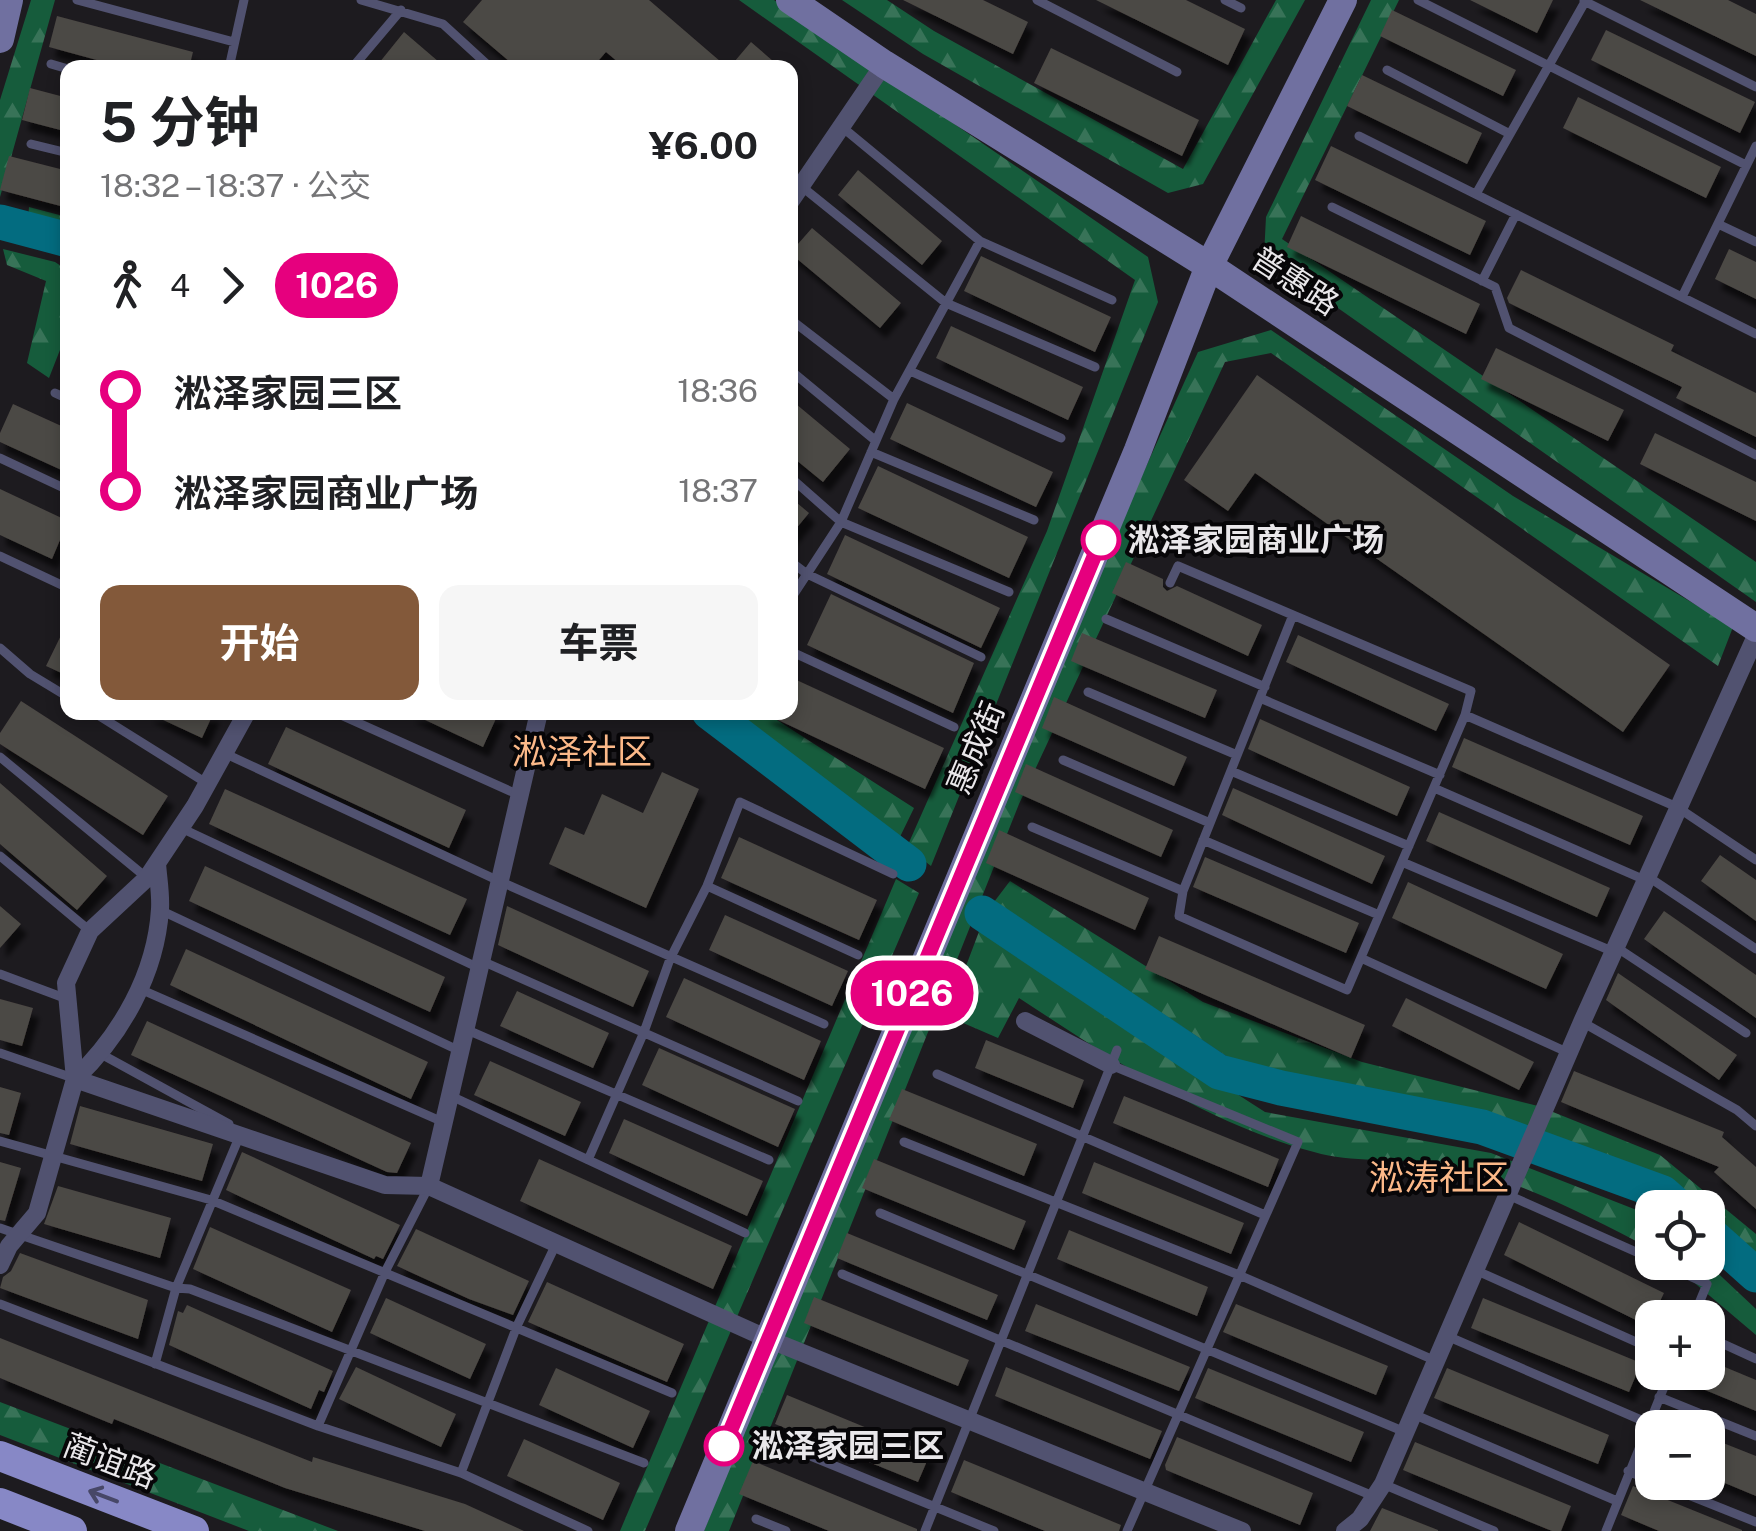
<!DOCTYPE html>
<html lang="zh">
<meta charset="utf-8">
<style>
:root{--surface:#fff;--page:#f6f6f6;--text:#202124;--muted:#757577;--accent:#83593a}
body{margin:0;font-family:"Public Sans","Noto Sans SC",sans-serif;background:var(--page);color:var(--text);height:100vh;display:flex;flex-direction:column;font-size:38px;white-space:nowrap}
*{box-sizing:border-box;margin:0}
p{font-size:32px;color:var(--muted)}
.icon{flex:none;width:55px;height:55px;fill:none;stroke:currentColor;stroke-width:2;stroke-linecap:round;stroke-linejoin:round}
.map{position:relative;flex:1;overflow:hidden}
.panel{position:absolute;left:60px;top:60px;width:738px;height:660px;display:flex;flex-direction:column;background:var(--surface);border-radius:20px;box-shadow:0 5px 15px #0003}
.panel>*{flex:none}
.badge{padding:0 20px;border-radius:32px;font-size:35px;line-height:65px}
.controls{position:absolute;left:1635px;top:1190px;display:grid;gap:20px}
.controls a{display:grid;place-items:center;width:90px;height:90px;border-radius:20px;background:var(--surface);box-shadow:0 5px 15px #0003;font-size:50px}
.map>.badge{position:absolute;translate:-50% -50%;box-shadow:0 0 0 5px #fff}
.legs{display:flex;align-items:center;gap:15px;height:110px;padding:0 40px;font-size:32px}
.legs p{margin-inline-start:auto}
.summary{display:flex;align-items:center;justify-content:space-between;height:170px;padding:0 40px}
h1{font-size:55px;font-weight:700;line-height:75px}
.action{display:flex;gap:20px;margin-top:auto;padding:20px 40px}
.action a{flex:1;height:115px;border-radius:20px;background:var(--accent);color:#fff;font-size:40px;font-weight:700;line-height:115px;text-align:center}
.action a+a{background:var(--page);color:var(--text)}
ul{padding:0 40px;list-style:none}
li{display:flex;align-items:center;gap:35px;height:100px;font-size:38px}
li i{display:grid;place-items:center;width:15px;height:100%;margin:0 12px;background:currentColor}
li i::after{content:'';width:25px;height:25px;margin:-12px;border:8px solid;border-radius:50%;background:var(--surface)}
li p{margin-inline-start:auto}
li:first-child i{background:linear-gradient(#0000 50%,currentColor 0)}
li:last-child i{background:linear-gradient(currentColor 50%,#0000 0)}
.map>svg:first-child{display:block}
.forest{fill:url(#forest-firs)}
.lines{fill:none;stroke-linecap:round;stroke-linejoin:round}
.river{stroke:#036c80;stroke-width:35}
.building{fill:#4c4844;filter:url(#shadow)}
.lane{stroke:#515270;stroke-width:9}
.street{stroke:#515270;stroke-width:18}
.secondary{stroke:#7070a0;stroke-width:28}
.primary{stroke:#8788c6;stroke-width:30}
.oneway{stroke:#474767}
.line-1-casing{stroke:#fff;stroke-width:22}
.line-1{stroke:#e6007e;stroke-width:15}
.stop-1-dot{fill:#fff;stroke:#e6007e;stroke-width:5}
.labels{text-anchor:middle;stroke-width:8;stroke-linejoin:round;paint-order:stroke}
.street-label{font-size:32px;fill:#e9e7ea;stroke:#070608}
.stop-label{font-size:32px;font-weight:bold;fill:#e9e7ea;stroke:#070608;text-anchor:start}
.neighbourhood-label{font-size:35px;fill:#fcb989;stroke:#070608}
</style>
<div class="map">
<svg width="1756" height="1531" viewBox="0 0 1756 1531">
<defs>
<pattern id="forest-firs" width="22" height="20" patternUnits="userSpaceOnUse" patternTransform="scale(2.5)"><rect width="22" height="20" fill="#165c3c"/><path d="M5 1l3.5 6h-7zM16 11l3.5 6h-7z" fill="#387358"/></pattern>
<filter id="shadow"><feDropShadow dx="6" dy="10" stdDeviation="2.5" flood-color="#0009"/></filter>
</defs>
<rect width="100%" height="100%" fill="#1d1b1f"/>
<path class="forest" d="M31,0h24l-55,197v-97z
M739,0h35l374,257 10,45 -227,564 -24,-19 140,-316 88,-251z
M842,0h45l47,31 249,138 93,-169h29l-102,184 -35,9 -245,-139z
M1371,0h28l-117,239 474,323v40l-492,-346 2,-39z
M29,207l38,10v28l-40,-13z
M3,249l52,13 12,8v62l-18,46 -22,-15 19,-82 -39,-16z
M1271,330l242,166 220,131 -15,39 -447,-313 -46,9 -206,442 -290,727h-25l308,-769 186,-410z
M720,713h46l148,95 -17,35z
M896,879l23,14 -274,638h-25z
M1010,881l193,121 159,60 176,44 122,49 96,79v28l-48,-43v-11l-13,-1 -20,-17 -167,-67 -244,-42 -270,-179z
M980,929l285,183 226,41 161,63v33c-69,-35 -140,-74 -218,-86 -39,-5 -82,0 -120,-11 -107,-28 -203,-94 -295,-154l-21,40 -51,-22z
M1671,1263h36l49,46v26z
M0,1402l338,129h-89l-249,-96z"/>
<g class="lines">
<path class="river" d="M0,222l68,18
M709,712l200,152
M982,913l237,159 62,16 201,39 181,66 17,15
M1708,1232l48,43"/>
</g>
<path class="building" d="M482,0h167l79,68h-103l-19,-16 -14,16h-75l-54,-46z
M903,0h80l45,22 -15,32z
M1096,0h90l59,29 -17,36z
M1470,0h83l-16,33z
M1640,0h88l28,14v42z
M1392,10l124,60 -13,26 -123,-60z
M57,16l136,36 -4,16h-63l-77,-21z
M1606,30l149,72 -15,31 -149,-73z
M404,32l42,36h-71z
M751,42l30,26h-52z
M1051,48l148,72 -17,36 -148,-73z
M1362,75l120,58 -15,31 -120,-58z
M30,88l38,10v34l-46,-12z
M1578,97l143,70 -15,31 -143,-70z
M1331,146l155,75 -16,34 -155,-75z
M9,156l59,15v37l-68,-18z
M858,170l84,71 -20,24 -84,-70z
M1301,216l179,88 -14,30 -179,-87z
M812,228l89,75 -21,25 -90,-75z
M1729,249l27,13v37l-41,-20z
M981,256l130,61 -16,35 -131,-61z
M1521,270l153,75 -3,6 85,42v44l-80,-39 6,-11 -173,-84 -2,-5z
M951,326l132,61 -15,33 -132,-62z
M1496,348l128,62 -16,31 -127,-62z
M1257,375l413,290 -47,67 -368,-259 -27,38 -44,-31z
M790,399l60,50 -27,33 -33,-27z
M907,403l146,69 -17,35 -146,-68z
M13,404l55,25v44l-68,-31v-9z
M1655,433l101,49v39l-116,-57z
M878,466l150,71 -19,41 -151,-70z
M0,489l68,32 -16,38 -52,-24z
M790,497l19,16 -19,23z
M845,535l155,73 -19,40 -154,-74z
M1126,562l37,17v8l4,4 10,-5 85,39 -14,31 -136,-63z
M831,594l143,69 -21,50 -146,-68z
M68,621v55l-22,-10z
M1082,633l135,57 -12,28 -134,-57z
M1298,635l151,69 -13,27 -150,-69z
M790,677l154,71 -19,41 -164,-77h29z
M1054,697l133,60 -13,29 -132,-58z
M21,701l147,95 -25,39 -143,-91v-11z
M146,712h68l-12,26z
M408,712h91l-16,35z
M1260,719l150,68 -13,29 -149,-67z
M286,727l180,83 -17,38 -181,-84z
M1464,738l179,78 -13,29 -178,-78z
M1026,764l147,66 -12,27 -146,-65z
M662,772l37,17 -53,119 -97,-44 16,-37 19,8 18,-41 41,19z
M0,783l107,93 -30,34 -77,-66z
M1233,788l152,68 -13,28 -150,-69z
M225,789l242,110 -17,36 -241,-111z
M1439,812l171,76 -13,29 -171,-76z
M999,830l150,68 -14,32 -149,-67z
M739,837l138,63 -18,40 -138,-62z
M1720,855l36,25v41l-55,-40z
M1205,857l154,66 -13,30 -153,-66z
M205,866l240,111 -15,35 -241,-111z
M1408,882l155,72 -17,35 -154,-71z
M0,906l21,18 -21,24z
M507,906l142,65 -16,36 -135,-62z
M1664,911l92,64v43l-112,-79z
M725,915l123,56 -16,35 -123,-56z
M1159,936l206,89 -14,33 -206,-89z
M186,949l242,113 -17,37 -241,-114z
M1618,973l119,82 -18,25 -113,-80z
M684,978l137,63 -17,39 -138,-63z
M517,991l92,42 -16,35 -93,-42z
M1406,998l128,64 -15,28 -127,-64z
M0,999l33,9 -11,38 -22,-6z
M147,1021l264,122 -14,30 -10,-1 -256,-117z
M986,1040l98,40 -11,28 -98,-40z
M659,1048l136,61 -17,38 -136,-62z
M490,1061l91,41 -16,34 -91,-41z
M1574,1071l150,61 -2,5 34,30v42l-42,-37 5,-5 -158,-65z
M0,1087l21,6 -12,42 -9,-2z
M902,1089l135,55 -13,32 -135,-56z
M1124,1096l155,63 -11,28 -155,-64z
M80,1106l133,38 -11,37 -132,-37z
M624,1119l139,62 -16,35 -138,-63z
M242,1152l158,73 -17,34 -7,-3 -2,3 -148,-69z
M539,1159l193,87 -19,43 -193,-88z
M874,1159l152,62 -12,29 -152,-62z
M0,1162l21,6 -16,53 -5,-1z
M1094,1162l150,61 -13,31 -149,-61z
M58,1186l113,32 -11,40 -116,-34z
M1519,1222l145,71 -16,33 -144,-71z
M210,1227l141,63 -19,42 -139,-63z
M416,1229l113,52 -16,34 -44,-16 -72,-33z
M1069,1230l139,57 -11,29 -140,-57z
M847,1233l151,62 -11,25 -150,-62z
M20,1253l128,47 -10,39 -138,-51 3,-11 8,-6z
M547,1282l137,62 -17,38 -139,-60z
M814,1297l155,63 -11,26 -154,-63z
M386,1298l100,46 -16,35 -100,-46z
M1483,1298l158,65 -12,29 -158,-64z
M1036,1304l154,63 -11,24 -154,-60z
M1236,1304l152,62 -12,29 -153,-63z
M187,1305l146,66 -9,21 -5,-2 -8,19 -142,-64 9,-34 5,2z
M0,1338l312,124 1,-5 152,47 59,27h-99l-140,-43 -171,-69 -2,5 -112,-46z
M1708,1360l48,20v31l-80,-33 2,-6h30z
M356,1367l100,47 -15,33 -102,-48z
M1006,1367l156,64 -12,28 -155,-63z
M556,1368l94,43 -17,37 -94,-43z
M1208,1368l156,64 -13,30 -156,-64z
M1447,1368l162,67 -11,29 -164,-66z
M787,1395l143,59 -12,28 -143,-58z
M1177,1437l136,56 -13,32 -134,-55 -1,-5z
M1708,1437l48,19v40l-48,-20z
M524,1439l96,44 -17,37 -96,-44z
M1415,1442l156,64 -10,25h-9l-149,-61z
M964,1460l157,65 -2,6h-74l-94,-39z
M753,1461l164,68v2h-88l-90,-37z
M1633,1486l109,44v1h-83l-38,-16z
M1382,1508l56,22v1h-68z"/>
<g class="lines">
<path class="lane" d="M77,0l157,42
M361,0l82,24 48,44
M1037,0l140,72
M1225,0l16,8
M1418,0l328,165
M1584,1l172,86
M51,64l17,5
M229,68l15,-68
M352,68l49,-58
M1387,70l123,64
M842,127l138,114 132,59
M1359,136l397,198
M31,144l37,9
M801,186l145,117 149,64
M1476,194l110,-194
M1332,207l163,80 14,41 247,127
M1718,224l38,18
M1482,281l34,-67
M1682,297l74,-151
M790,319l104,80
M790,370l86,71
M910,371l151,67
M55,393l13,6
M871,452l163,68
M0,458l68,32
M790,477l51,45 168,70
M0,556l68,32
M790,561l17,13 174,83
M1170,583l8,-17 293,125 -6,24 212,92 79,53
M790,600l51,-78 53,-123 86,-158
M1293,615l-110,276 -4,25 168,74 118,-275
M1106,619l159,68
M0,648l30,26 38,23
M790,651l164,76
M1088,692l149,63
M1260,698l180,77
M93,712l115,72
M334,712l185,83
M224,753l275,128 325,143
M0,757l147,121
M1063,760l147,63
M1231,771l178,75
M1434,788l211,92
M1032,827l151,64
M181,828l298,140
M1203,840l176,75
M0,856l90,75
M1402,862l212,90
M1647,876l109,73
M707,886l151,69
M160,910l300,141
M1616,947l130,86
M1363,959l206,94
M482,961l316,140
M0,974l67,25
M140,989l303,133
M1582,1022l155,88 19,16
M465,1029l304,131
M0,1053l73,25
M101,1054l128,70
M1111,1065l187,77 -171,389
M937,1074l328,141
M451,1096l294,137
M0,1141l211,59 461,193
M904,1142l335,133 197,86
M588,1160l56,-128 26,-73 37,-73 33,-84 153,72
M1508,1195l144,64
M880,1213l525,219
M0,1228l176,60 14,1 454,174
M1659,1262l48,22 -14,34
M1475,1270l177,79
M842,1274l531,222
M0,1304l318,122 143,47 127,58
M1447,1336l201,87
M1708,1337l48,22
M155,1364l21,-76 64,-153
M1659,1397l97,39
M1413,1414l204,87
M318,1426l67,-154 43,-84
M791,1448l203,83
M1628,1471l24,10
M461,1473l56,-147 39,-82
M1656,1482l100,40
M1383,1484l111,47
M756,1519l30,12
M925,1531l192,-481
M1606,1531l64,-159"/>
<path class="street" d="M790,202l94,-138
M539,712l-110,474 339,153 474,192
M157,863c1,15 4,31 3,46 -4,65 -39,126 -85,170l310,106 44,1
M1025,1021l86,44
M0,1265l9,-19 28,-33 38,-134 -9,-96 24,-52 57,-53 48,-72 52,-94
M1345,1531l15,-12 23,-35 199,-462 174,-386"/>
<path class="secondary" d="M790,0l94,64 325,202 547,362
M0,39l9,-39
M689,1531l449,-1081 71,-184 134,-266"/>
<path class="primary" d="M0,1456l194,75
M0,1503l72,28"/>
</g>
<defs><path id="oneway-shaft" d="M-6 0H5M1.5-3L5.5 0L1.5 3" fill="none" stroke-width="1.6" stroke-linecap="round" stroke-linejoin="round" transform="scale(2.5)"/></defs>
<use class="oneway" href="#oneway-shaft" transform="translate(103 1496) rotate(-159)"/>
<g class="lines">
<g class="line-1-casing">
<path id="line-1" d="M724,1446l377,-906"/>
</g>
<use href="#line-1" class="line-1"/>
</g>
<g class="stop-1-dot">
<circle cx="1101" cy="540" r="18"/>
<circle cx="724" cy="1446" r="18"/>
</g>
<g class="labels">
<g class="street-label">
<text transform="translate(1295 281) rotate(33)" y="11">普惠路</text>
<text transform="translate(976 748) rotate(-67)" y="11">惠成街</text>
<text transform="translate(110 1461) rotate(21)" y="11">蔺谊路</text>
</g>
<g class="stop-label">
<text x="1128" y="551">淞泽家园商业广场</text>
<text x="752" y="1457">淞泽家园三区</text>
</g>
<g class="neighbourhood-label">
<text x="582" y="764">淞泽社区</text>
<text x="1439" y="1190">淞涛社区</text>
</g>
</g>
</svg>
<div class="controls">
<a><svg class="icon" aria-label="locate" viewBox="0 0 24 24"><circle cx="12" cy="12" r="6"/><path d="M12 2v4M12 18v4M2 12h4M18 12h4"/></svg></a>
<a>+</a>
<a>−</a>
</div>
<b class="badge" style="left:912px;top:993px;background:#e6007e;color:#fff">1026</b>
<section class="panel">
<div class="summary"><div><h1>5 分钟</h1><p>18:32 – 18:37 · 公交</p></div><b>¥6.00</b></div>
<div class="legs"><svg class="icon" aria-label="walk" viewBox="0 0 24 24"><circle cx="13" cy="4" r="2"/><path d="M13 8l-2 6 4 7M11 14l-3 7M7 12l3-4h3l4 4"/></svg>4<svg class="icon" aria-label="forward" viewBox="0 0 24 24"><path d="M9 5l7 7-7 7"/></svg><b class="badge" style="background:#e6007e;color:#fff">1026</b></div>
<ul>
<li><i style="color:#e6007e"></i><b>淞泽家园三区</b><p>18:36</p></li>
<li><i style="color:#e6007e"></i><b>淞泽家园商业广场</b><p>18:37</p></li>
</ul>
<div class="action"><a>开始</a><a>车票</a></div>
</section>
</div>
